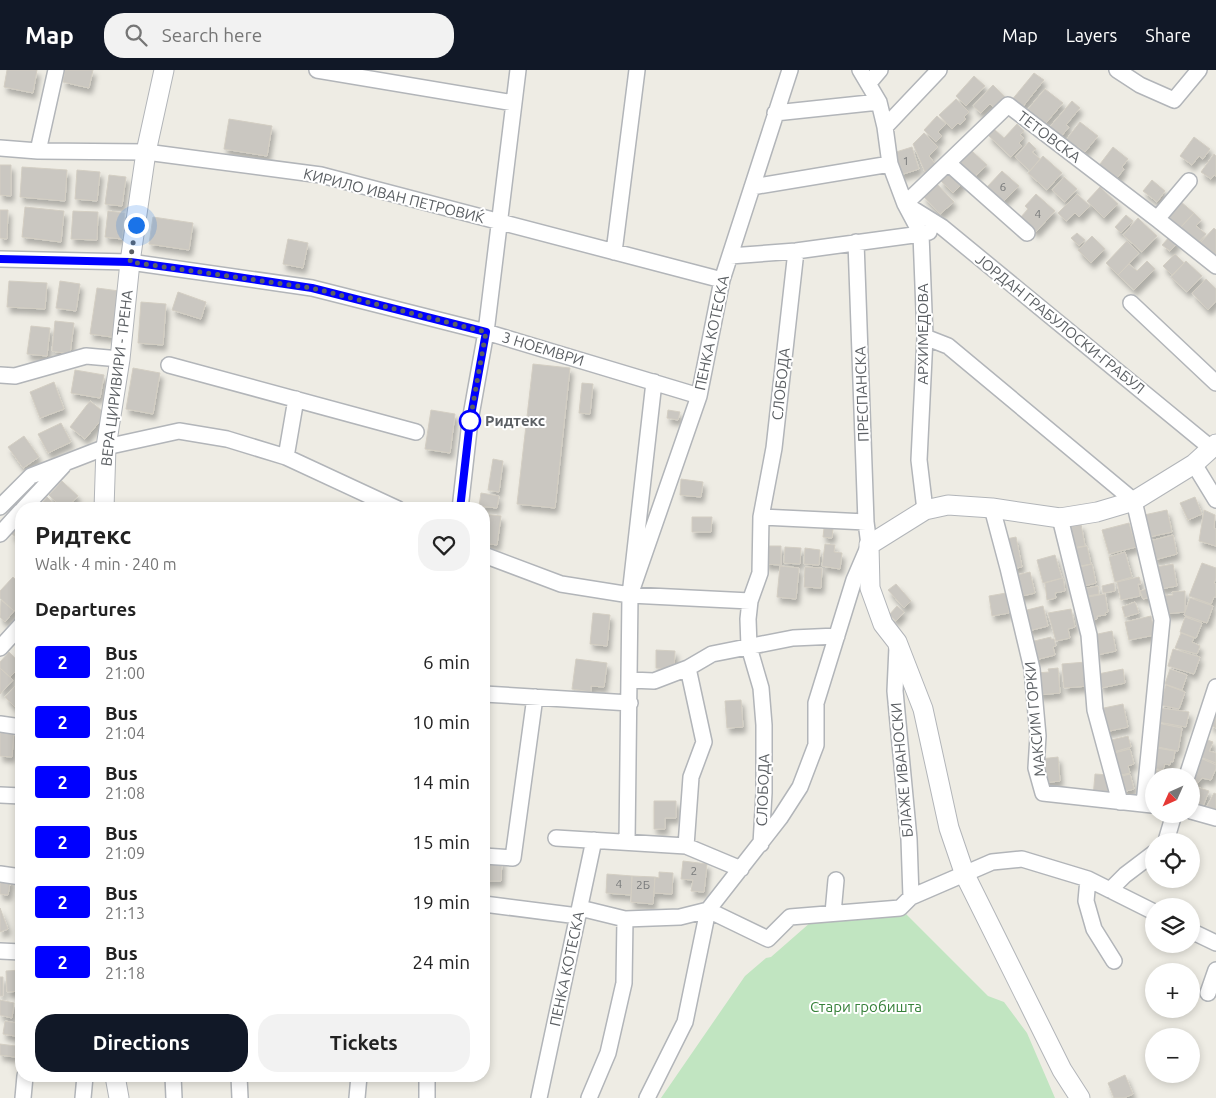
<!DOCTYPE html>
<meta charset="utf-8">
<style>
:root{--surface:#fff;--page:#f2f2f2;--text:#222;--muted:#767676;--accent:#111827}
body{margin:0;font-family:Ubuntu,sans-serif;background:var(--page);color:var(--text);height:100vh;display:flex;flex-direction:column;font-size:19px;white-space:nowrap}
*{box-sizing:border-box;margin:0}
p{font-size:16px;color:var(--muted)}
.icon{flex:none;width:28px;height:28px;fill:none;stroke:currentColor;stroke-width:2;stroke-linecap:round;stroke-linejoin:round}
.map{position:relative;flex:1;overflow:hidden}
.panel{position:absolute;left:15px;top:432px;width:475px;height:580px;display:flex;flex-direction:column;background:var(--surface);border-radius:20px;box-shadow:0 2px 8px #0003}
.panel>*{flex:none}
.badge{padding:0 10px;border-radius:4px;font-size:18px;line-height:32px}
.needle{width:32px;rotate:225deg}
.tools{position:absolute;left:1145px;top:698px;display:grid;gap:10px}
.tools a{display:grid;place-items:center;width:55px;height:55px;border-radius:50%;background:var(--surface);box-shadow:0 2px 8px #0003;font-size:25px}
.you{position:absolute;width:25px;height:25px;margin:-12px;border:4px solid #fff;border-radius:50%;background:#1a73e8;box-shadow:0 0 0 8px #1a73e833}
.map>.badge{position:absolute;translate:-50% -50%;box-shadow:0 0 0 2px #fff}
h2{padding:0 20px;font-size:19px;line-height:45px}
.round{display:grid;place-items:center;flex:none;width:52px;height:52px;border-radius:20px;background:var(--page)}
.headline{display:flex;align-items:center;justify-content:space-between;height:85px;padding:0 20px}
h1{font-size:24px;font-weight:700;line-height:38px}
.primary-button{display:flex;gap:10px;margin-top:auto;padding:10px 20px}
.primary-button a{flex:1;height:58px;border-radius:20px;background:var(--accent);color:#fff;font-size:20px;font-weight:700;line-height:58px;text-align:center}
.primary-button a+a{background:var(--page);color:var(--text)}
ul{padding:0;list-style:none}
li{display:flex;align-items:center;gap:15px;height:60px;padding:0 20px}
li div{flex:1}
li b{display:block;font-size:19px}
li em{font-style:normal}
li .badge{min-width:55px;font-weight:700;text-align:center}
header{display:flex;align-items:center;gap:30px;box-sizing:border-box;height:70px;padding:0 25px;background:var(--accent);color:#fff}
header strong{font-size:24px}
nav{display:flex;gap:28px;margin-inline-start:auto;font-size:18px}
.search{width:350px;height:45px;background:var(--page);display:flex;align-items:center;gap:12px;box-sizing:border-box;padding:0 18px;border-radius:20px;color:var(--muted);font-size:19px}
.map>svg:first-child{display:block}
.green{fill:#c1e5c1}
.building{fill:#cac7c1;stroke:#d3cec3;filter:url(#shadow)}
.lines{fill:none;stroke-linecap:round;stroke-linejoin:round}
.minor-casing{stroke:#b2b5b9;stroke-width:18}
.tertiary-casing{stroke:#b2b5b9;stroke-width:21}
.minor{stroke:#fff;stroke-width:15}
.tertiary{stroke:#fff;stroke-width:19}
.line-casing{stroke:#fff;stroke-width:11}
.line{stroke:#00f;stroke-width:8}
.walk{stroke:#5c6064;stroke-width:5;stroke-dasharray:0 9}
.stop-dot{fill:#fff;stroke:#00f;stroke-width:2.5}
.labels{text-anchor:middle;stroke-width:4;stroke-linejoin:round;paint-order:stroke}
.number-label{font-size:12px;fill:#787a7b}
.street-label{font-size:15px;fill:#5c6064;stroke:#fff}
.stop-label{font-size:15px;font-weight:bold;fill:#5c6064;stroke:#fff;text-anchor:start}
.park-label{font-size:15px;fill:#37813a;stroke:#fff}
</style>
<header>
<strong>Map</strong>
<div class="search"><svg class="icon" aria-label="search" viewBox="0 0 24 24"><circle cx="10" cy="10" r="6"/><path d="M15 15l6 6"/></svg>Search here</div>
<nav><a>Map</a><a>Layers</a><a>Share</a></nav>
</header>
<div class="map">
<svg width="1216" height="1028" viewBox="0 0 1216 1028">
<defs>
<filter id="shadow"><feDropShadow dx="3" dy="5.5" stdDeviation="2.5" flood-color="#0004"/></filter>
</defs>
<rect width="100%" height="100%" fill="#eeece4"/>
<path class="green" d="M904,842l84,84 16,6 23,31 28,65h-394l84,-122 21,-18 5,-1 40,-35z"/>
<path class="building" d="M7,0h30l-4,23 -29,-6z
M65,0h28l-4,18 -26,-6z
M1034,3l10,7 -23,29 -10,-8z
M974,6l11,10 -19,20 -10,-10z
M993,15l12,12 -10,11 -5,-4 -9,9 -8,-7z
M1045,19l18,14 -17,20 -18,-14z
M956,29l13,13 -5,5 2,2 -6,6 -2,-2 -6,6 -13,-14z
M1072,31l8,7 -14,17 3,2 -10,12 -11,-10z
M937,46l9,8 -8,8 4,4 -6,6 -12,-12z
M229,49l43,7 -5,30 -43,-7z
M1080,52l18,14 -13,16 -8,-6 -2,3 -10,-8z
M1017,54l7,7 -4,4 4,3 -5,5 3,3 -11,11 -23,-22 6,-6 10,9z
M924,63l14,14 -9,9 7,9 -11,7 -12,-28z
M1194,67l16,12 -7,10 -4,-3 -7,9 -12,-9z
M1029,72l7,7 -4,3 8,7 -10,12 -15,-14z
M912,77l7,22 -19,6 -7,-22z
M1113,77l15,12 -6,8 2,2 -10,13 -17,-14z
M971,80l16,15 -14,13 -15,-15z
M1214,84l2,2v20l-2,-1 -3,4 -10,-7z
M1043,86l19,17 -15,17 -19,-17z
M0,95h11v31l-11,-1z
M22,97l45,3 -2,31 -45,-4z
M952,98l13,13 -12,12 -13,-13z
M77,100l23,2 -3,29 -22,-2z
M1002,101l17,15 -16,16 -16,-15z
M109,105l17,2 -4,29 -17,-2z
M1064,107l13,12 -12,13 -13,-12z
M1152,110l13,11 -8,11 -14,-11z
M936,113l18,19 -14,12 -17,-18z
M1100,117l18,17 -14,14 -17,-17z
M1036,124l19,17 -19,21 -16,-14 8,-9 -3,-3z
M1077,124l13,12 -11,11 -4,-4 -9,8 -8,-8z
M1180,131l14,12 -14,15 -14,-12z
M25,137l39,4 -3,31 -39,-5z
M0,140h8l-1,29 -7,-1z
M73,141l25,1 -1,28 -26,-1z
M108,141l17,2 -3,26 -17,-2z
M1194,143l7,7 -5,6 10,8 -9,10 -17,-16z
M1126,145l7,6 -12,12 -6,-6z
M153,147l40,6 -4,27 -40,-6z
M1138,148l19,18 -15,16 -19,-17z
M1214,158l2,2v29l-16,-16z
M1077,163l8,7 -6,6 -8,-8z
M1171,165l7,7 -8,9 -8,-6z
M1092,166l13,13 -14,14 -13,-13z
M288,169l20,4 -5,25 -20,-4z
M1127,171l12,12 -21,22 -12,-12z
M1175,184l9,9 -12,12 -9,-9z
M1147,191l8,8 -21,21 -16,-15 11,-11 8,7z
M1186,191l16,15 -15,16 -16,-15z
M1206,209l10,10v12l-8,9 -16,-17z
M9,211l38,2 -2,26 -38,-2z
M60,211l20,3 -4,27 -20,-3z
M97,218l22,3 -7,46 -22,-3z
M178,222l28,10 -5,17 -29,-9z
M141,232l25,2 -3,41 -25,-2z
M55,251l19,2 -4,31 -18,-3z
M31,256l19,2 -3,28 -20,-2z
M533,294l37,4 -15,140 -38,-4z
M133,298l27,5 -7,41 -27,-5z
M75,300l29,5 -4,23 -29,-5z
M54,312l10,27 -24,9 -10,-26z
M582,313l11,1 -3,30 -11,-1z
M90,331l16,13 -21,25 -15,-12z
M431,340l24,4 -5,39 -25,-4z
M668,340l12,2 -2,8 -11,-2z
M61,353l10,19 -23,11 -10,-19z
M24,366l15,21 -16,11 -15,-21z
M493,389l10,2 -4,31 -11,-2z
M681,409l22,3 -2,15 -21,-2z
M62,411l16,15 -12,13h-3l-14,-14z
M481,423l18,3 -2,12 -18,-2z
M47,427l12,12h-22z
M1195,427l7,17 -14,6 -8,-17z
M1167,440l5,22 -23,5 -5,-22z
M1204,440l11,5 -1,13 2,1v17l-17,-5z
M484,444l17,2 -4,29 -13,-2z
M692,447h20l-1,15h-19z
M21,451v21l-10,-9z
M1129,453l7,24 -27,7 -7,-24z
M1081,454l4,22 -15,2 -4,-21z
M824,458l9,1 -1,9 -9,-1z
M1173,465l4,19 -23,6 -4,-19z
M1016,467l6,30 -10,2 -6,-30z
M825,474l10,1 -1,7 8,1 -2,16 -18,-3z
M766,476h15v19l-16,-1z
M1087,476l4,18 -16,3 -3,-18z
M785,477l16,1 -1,16 -16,-1z
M805,478l15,2 -1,15 -15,-1z
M1125,482l7,25 -17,5 -6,-25z
M1055,485l7,23 -19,5 -6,-23z
M1202,493l14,5v10l-2,5 2,1v13h-2l-3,7 -22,-8z
M1092,494l4,19 -16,4 -4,-19z
M1173,494l4,22 -17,3 -4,-22z
M780,496l19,2 -3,31 -19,-2z
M805,497l17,1 -1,20 -17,-1z
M1030,502l5,21 -17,4 -5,-21z
M13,507l8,8v19l-7,7 -14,-13v-7z
M1139,507l2,7h-3l2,12 -19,4 -4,-18z
M1063,508l2,13 -10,2 1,5 -9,2 -2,-17z
M1114,513l1,8 -12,2 -1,-7z
M896,514l15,17 -7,7 -16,-18z
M1098,516l1,8 -17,3 -1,-8z
M1153,517l3,8 -13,4 -3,-8z
M1185,521v21l-20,2 -2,-18 10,-1 -1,-3z
M1006,523l3,20 -17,3 -3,-20z
M1105,524l3,18 -3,1 1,2 -9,1v3l-6,2 -8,-23z
M1190,528l23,8 -6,17 -23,-8z
M1,530l13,11 -9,11 -5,-5z
M1135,532l4,11 -14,4 -3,-10z
M897,536l7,6 -8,9 -7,-6z
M1043,536l5,20 -20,5 -5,-20z
M1071,539l4,18 -7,2 2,9 -14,3 -8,-28z
M593,543l17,2 -3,31 -17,-2z
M1151,546l4,19 -26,5 -4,-18z
M1185,547l17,6 -6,15 -16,-6z
M1112,561l4,20 -19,4 -4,-20z
M1181,563l13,5 -2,4 8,4 -3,8 -22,-6z
M1051,567v2h3l2,7 -3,1 2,8 -20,5 -5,-18z
M1173,579l27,8 -6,17 -26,-8z
M656,580l19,1 -1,18 -18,-1z
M9,582l12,12v2l-11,11 -10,-9v-6z
M576,589l31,4 -3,24 -13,-1v6l-19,-3z
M1086,592l2,24 -24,2 -2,-24z
M0,598l13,12 -13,14z
M1058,598l2,25 -22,2 -2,-22 13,-1 -1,-3z
M1123,599l2,14 -24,5 -3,-14z
M1170,599l17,6 -5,15 -17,-6z
M17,614l4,4v25l-16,-16z
M1166,615l19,7 -6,17 -19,-4z
M741,630l2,27 -16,1 -2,-27z
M1123,634l5,23 -23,5 -6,-23z
M1161,638l28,4 -3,15 -28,-5z
M1216,642v16l-6,-3z
M1157,653l25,5 -4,23 -25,-5z
M0,658l14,1 -2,28 -12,-1z
M1128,666l3,11 -21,6 -3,-12z
M1205,669l8,3 -4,9 7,2v10l-18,-7z
M1156,678l19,3 -2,11 -2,-1 -1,4 -5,-1 -2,6 -10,-2z
M1130,679l4,15 -6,2 2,7 -14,3 -6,-22z
M1058,687l2,24 -18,2 -2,-24z
M1198,687l18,8v3l-5,12 -9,-2 -6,7 -5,-2v-7z
M1155,700l20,4v2h-21z
M1095,704l14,1 4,23 -20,-1z
M1130,704l4,15 -11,3 -4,-15z
M1191,715l18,6 -7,18 -11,-4z
M1214,723l2,1v19l-10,-5z
M654,731h22v17h-11v11h-11z
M484,790h18l-1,21h-17z
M683,791l24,3 -3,28 -13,-1 2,-11 -12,-1z
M659,802l14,1 -1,21 -18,-1 1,-16 4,1z
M607,804l25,2 -1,19 -25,-2z
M632,806l23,1 -2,27 -22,-2z
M0,807l11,1 -3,17 -8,-1z
M0,838l8,21 -8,3z
M21,900v21l-14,1 -1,-21z
M0,907h3v19h-3z
M0,930l14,3 -2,15 -12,-3z
M5,951l16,3v13l-18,-3z
M0,974l16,2 -1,11 -15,-2z
M1125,1005l8,19 -9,4h-10l-6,-15z"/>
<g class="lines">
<g class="minor-casing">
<path id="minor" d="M317,0l197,33
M860,0l19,32 6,25 5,37 15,40 16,30 4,103 -6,123 6,50
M1117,0l23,15 34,15 25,-30
M869,13l11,-13
M775,43l104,-11
M885,57l54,-57
M0,78l38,3 108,1 175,23 401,105
M38,81l18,-81
M948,93l79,70
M752,117l138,-23
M1157,149l32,-38
M614,182l23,-182
M730,186l66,-5 125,-17 8,-2
M0,189l130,3 182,26 174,44 213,64
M1131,233l85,80
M925,267l23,9 186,155 28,119 -18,184
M169,295l247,67
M0,305l15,1 71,-20 34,3
M1211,378l-269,-221 -37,-23 103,-99 149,114 59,47
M286,387l10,-58
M1194,394l22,36
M0,437l31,-31 75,-29 73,-16 48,8 59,18 112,52
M992,438l16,60 24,101 6,67 -2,32 7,25 109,12
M23,439l40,-43
M460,439l10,-88 16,-89 32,-262
M761,447l105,5
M1060,448l29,117 6,75 25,92
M0,464l21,-23
M484,485l77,29 69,11 120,6
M630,525l69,-199 23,-116 68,-210
M897,577l-2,44 14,148 2,58
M0,578l21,-23
M630,610l24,1 34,-13 24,-14 81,-16 44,-2
M484,624l146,9
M0,654l21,3
M1187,706l29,-89
M0,725l21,1
M1191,741l25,7
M556,768l130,8 55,23
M1166,771l8,-27
M627,772l3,-247 24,-213
M761,774l3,-51v-68l-3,-37 -12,-41 -1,-28 2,-18 10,-28 1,-56 13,-69 22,-197
M686,776l5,-69 13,-35 -16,-74
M484,786l29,2 22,-161
M0,804l21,3
M1088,809l-2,22 8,28 20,32
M1110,820l15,-15 29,-22
M484,834l94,12
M580,838l45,11 55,-2 28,-7
M708,840l60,29 22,-22 110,-9 11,-11 81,-35 30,-3 66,20 66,33
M833,843l3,-33
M1191,861l25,12
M0,881l21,1
M1208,923l8,-23
M173,1006l1,22
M239,1006l1,22
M23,1028l2,-22
M83,1028l2,-22
M357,1028l2,-22
M427,1028v-22
M539,1028l55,-258
M589,1028l19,-45 16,-70 1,-64
M647,1028l38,-76 23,-112 72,-92 20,-31 16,-42v-42l38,-123 15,-35 -3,-23 -10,-280"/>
</g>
<g class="tertiary-casing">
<path id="tertiary" d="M104,439l2,-62 14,-88 10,-97 16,-110 18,-82
M115,1006l4,22
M1080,1028l-18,-28 -97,-195 -16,-47 -26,-119 -26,-67 -14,-18 -13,-36 -1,-43 56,-35 23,-5 44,3 68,10 37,-6 37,-11 60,-37 22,-20"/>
</g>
<use href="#minor" class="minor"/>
<use href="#tertiary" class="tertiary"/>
</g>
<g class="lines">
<g class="line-casing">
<path id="line" d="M0,189l130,3 81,11 101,15 174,44 -16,89 -10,88"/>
</g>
<use href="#line" class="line"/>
<path class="walk" d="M136,155l-6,37 182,26 174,44 -16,89"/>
</g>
<circle class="stop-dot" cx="470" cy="351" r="10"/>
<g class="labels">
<g class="number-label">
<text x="906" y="95">1</text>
<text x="1003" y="121">6</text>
<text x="1038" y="148">4</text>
<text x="694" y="805">2</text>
<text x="619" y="818">4</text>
<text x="643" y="819">2Б</text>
</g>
<g class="street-label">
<text transform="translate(1049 67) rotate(37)" y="5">ТЕТОВСКА</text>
<text transform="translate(394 126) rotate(14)" y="5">КИРИЛО ИВАН ПЕТРОВИЌ</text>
<text transform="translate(1060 254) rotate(39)" y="5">ЈОРДАН ГРАБУЛОСКИ-ГРАБУЛ</text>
<text transform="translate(712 263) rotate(-78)" y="5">ПЕНКА КОТЕСКА</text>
<text transform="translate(923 264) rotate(-90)" y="5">АРХИМЕДОВА</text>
<text transform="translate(543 279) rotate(17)" y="5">3 НОЕМВРИ</text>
<text transform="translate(117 308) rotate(-83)" y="5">ВЕРА ЦИРИВИРИ - ТРЕНА</text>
<text transform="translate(781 314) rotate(-84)" y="5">СЛОБОДА</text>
<text transform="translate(862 324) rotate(-92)" y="5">ПРЕСПАНСКА</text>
<text transform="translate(1035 649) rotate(-95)" y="5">МАКСИМ ГОРКИ</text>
<text transform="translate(902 700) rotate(-95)" y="5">БЛАЖЕ ИВАНОСКИ</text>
<text transform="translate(763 720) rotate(-88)" y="5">СЛОБОДА</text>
<text transform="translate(567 899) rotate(-78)" y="5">ПЕНКА КОТЕСКА</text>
</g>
<g class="stop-label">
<text x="485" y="356">Ридтекс</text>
</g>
<g class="park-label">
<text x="866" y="942">Стари гробишта</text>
</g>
</g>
</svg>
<div class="tools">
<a><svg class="needle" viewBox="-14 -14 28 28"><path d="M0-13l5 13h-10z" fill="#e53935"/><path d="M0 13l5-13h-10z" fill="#767676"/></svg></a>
<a><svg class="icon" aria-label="locate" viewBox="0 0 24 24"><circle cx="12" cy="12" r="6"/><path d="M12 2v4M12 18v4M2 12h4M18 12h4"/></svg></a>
<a><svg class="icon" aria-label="layers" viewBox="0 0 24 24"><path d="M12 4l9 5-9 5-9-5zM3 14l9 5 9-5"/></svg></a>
<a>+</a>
<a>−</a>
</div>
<div class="you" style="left:136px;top:155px"></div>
<section class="panel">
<div class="headline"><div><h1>Ридтекс</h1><p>Walk · 4 min · 240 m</p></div><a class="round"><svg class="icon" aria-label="heart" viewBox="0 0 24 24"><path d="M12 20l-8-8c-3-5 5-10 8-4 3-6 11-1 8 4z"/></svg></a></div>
<h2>Departures</h2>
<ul>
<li><span class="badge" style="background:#00f;color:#fff">2</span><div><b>Bus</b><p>21:00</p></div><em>6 min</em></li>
<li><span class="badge" style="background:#00f;color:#fff">2</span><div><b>Bus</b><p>21:04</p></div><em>10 min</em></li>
<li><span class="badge" style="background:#00f;color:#fff">2</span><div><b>Bus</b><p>21:08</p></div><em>14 min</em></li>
<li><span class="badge" style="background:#00f;color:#fff">2</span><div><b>Bus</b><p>21:09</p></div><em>15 min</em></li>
<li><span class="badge" style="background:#00f;color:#fff">2</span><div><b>Bus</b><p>21:13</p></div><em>19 min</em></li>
<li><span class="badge" style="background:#00f;color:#fff">2</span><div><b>Bus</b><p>21:18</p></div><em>24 min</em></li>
</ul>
<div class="primary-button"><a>Directions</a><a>Tickets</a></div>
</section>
</div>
